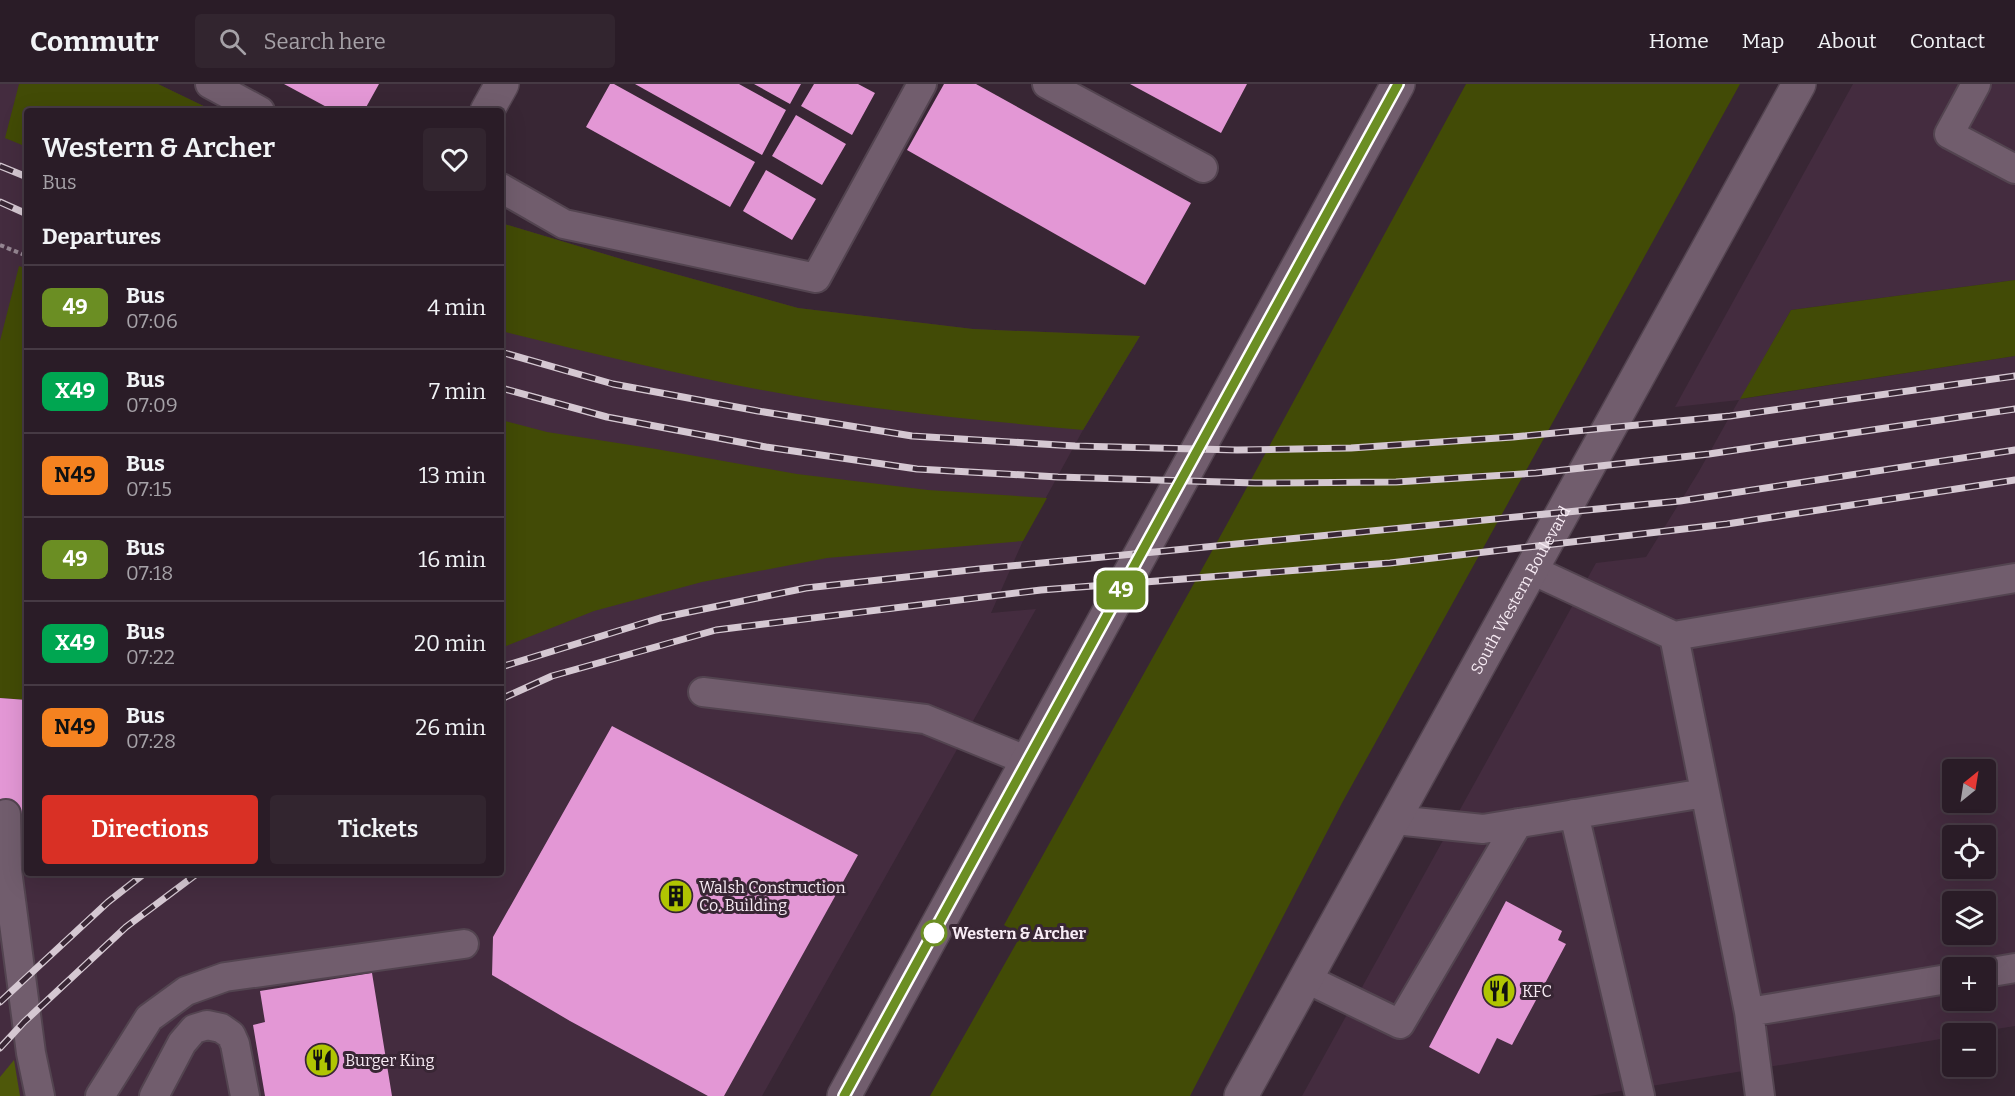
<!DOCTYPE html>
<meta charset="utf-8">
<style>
:root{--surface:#2a1c27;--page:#32252f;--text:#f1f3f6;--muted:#a5a1a7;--line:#463a44;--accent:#d93025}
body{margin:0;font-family:Bitter,serif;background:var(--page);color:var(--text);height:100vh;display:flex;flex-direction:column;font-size:22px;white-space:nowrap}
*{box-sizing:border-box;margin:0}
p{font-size:20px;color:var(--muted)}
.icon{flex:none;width:33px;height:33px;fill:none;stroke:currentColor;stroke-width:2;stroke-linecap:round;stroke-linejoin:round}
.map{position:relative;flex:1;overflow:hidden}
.sheet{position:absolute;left:24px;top:24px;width:480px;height:768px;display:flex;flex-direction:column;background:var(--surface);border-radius:6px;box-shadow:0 6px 24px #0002,0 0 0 2px var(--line)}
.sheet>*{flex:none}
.badge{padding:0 12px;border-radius:9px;font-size:21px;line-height:39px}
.needle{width:39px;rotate:30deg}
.buttons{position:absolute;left:1942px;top:675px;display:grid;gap:12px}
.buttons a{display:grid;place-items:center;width:54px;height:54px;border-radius:6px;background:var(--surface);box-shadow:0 6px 24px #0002,0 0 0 2px var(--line);font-size:30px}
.map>.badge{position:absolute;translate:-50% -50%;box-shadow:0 0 0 3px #fff}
h2{padding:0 18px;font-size:22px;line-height:54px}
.round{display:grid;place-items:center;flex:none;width:63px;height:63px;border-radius:6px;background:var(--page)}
.summary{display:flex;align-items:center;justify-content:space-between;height:102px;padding:0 18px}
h1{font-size:28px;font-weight:600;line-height:45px}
.action{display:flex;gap:12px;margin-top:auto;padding:12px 18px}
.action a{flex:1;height:69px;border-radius:6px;background:var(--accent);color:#fff;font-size:24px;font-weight:600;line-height:69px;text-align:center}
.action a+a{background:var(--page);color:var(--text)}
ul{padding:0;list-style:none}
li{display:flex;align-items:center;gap:18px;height:84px;padding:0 18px;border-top:2px solid var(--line)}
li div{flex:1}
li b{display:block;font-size:22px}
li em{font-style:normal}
li .badge{min-width:66px;font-weight:700;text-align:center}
header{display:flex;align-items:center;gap:36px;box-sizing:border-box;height:84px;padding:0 30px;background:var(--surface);border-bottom:2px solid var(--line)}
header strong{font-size:28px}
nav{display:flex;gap:33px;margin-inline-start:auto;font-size:21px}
.search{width:420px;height:54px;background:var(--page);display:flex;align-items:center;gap:15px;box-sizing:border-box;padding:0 21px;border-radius:6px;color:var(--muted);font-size:22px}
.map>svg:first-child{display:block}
.built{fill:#442c3f;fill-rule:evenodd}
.green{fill:#424b06}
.forest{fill:#4e580a}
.building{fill:#e397d5}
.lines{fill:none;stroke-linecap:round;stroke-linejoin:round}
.lane-casing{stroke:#534450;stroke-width:32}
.street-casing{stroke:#534450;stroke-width:36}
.secondary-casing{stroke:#534450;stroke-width:36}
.path{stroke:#958692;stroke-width:4;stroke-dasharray:4.5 3;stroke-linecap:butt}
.lane{stroke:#715d6d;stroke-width:28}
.street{stroke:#715d6d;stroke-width:33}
.secondary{stroke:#715d6d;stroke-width:33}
.rail-casing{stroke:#d5c8d2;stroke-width:7}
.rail{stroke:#382634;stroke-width:4.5;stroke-dasharray:14;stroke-linecap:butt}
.line-casing{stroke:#fff;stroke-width:14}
.line{stroke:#6b8e23;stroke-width:9}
.stop-dot{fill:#fff;stroke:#6b8e23;stroke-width:3}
.labels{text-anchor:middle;stroke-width:6;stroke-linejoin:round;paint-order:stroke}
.street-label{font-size:16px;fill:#f7ebf4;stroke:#382634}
.poi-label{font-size:16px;fill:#f7ebf4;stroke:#382634;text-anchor:start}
.stop-label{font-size:16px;font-weight:bold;fill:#f7ebf4;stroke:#382634;text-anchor:start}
</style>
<header>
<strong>Commutr</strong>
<div class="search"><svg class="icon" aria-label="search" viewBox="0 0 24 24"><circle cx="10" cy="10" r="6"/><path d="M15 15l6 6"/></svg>Search here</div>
<nav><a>Home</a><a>Map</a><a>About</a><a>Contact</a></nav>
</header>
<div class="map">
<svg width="2015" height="1012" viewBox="0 0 2015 1012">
<rect width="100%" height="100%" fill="#382634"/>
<path class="built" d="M0,0h158l56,27h-187v762h474v-650l127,38 170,47 175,21 167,7 -57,94 -57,104 -35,79 45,-4 -274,487h-762z
M1853,0h162v196l-224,30 -50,89 274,-43v670l-43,7 -19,1v3l-363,59h-288l294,-533 50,-6 52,-84 41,-73 -64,7zM1953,686h33v32h-33zM1953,752h33v32h-33zM1953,818h33v32h-33zM1953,884h33v32h-33z"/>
<path class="green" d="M19,0h139l56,27h-187v36l-22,-9z
M1466,0h274l-398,719 -152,293h-260l91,-161 -17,-10 223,-401z
M501,139l127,38 170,47 175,21 167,7 -57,94c-86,-8 -172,-16 -257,-29 -110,-17 -218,-44 -325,-70z
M19,182l8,3v431l-27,-2v-357z
M2015,196v76l-275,43 51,-89z
M501,336l46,12 109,17 141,25 131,16 119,8 -24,43 -196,17 -125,24 -108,29 -93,37z"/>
<path class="forest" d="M14,976l6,36h-20v-19z"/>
<path class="building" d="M284,0h95l-15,27h-30z
M610,0h4l141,78 -25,45 -144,-80z
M635,0h104l47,26 -24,45z
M754,0h47l-11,20z
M814,0h44l17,9 -23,42 -51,-29z
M944,0h32l215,119 -46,82 -238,-135z
M1130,0h117l-26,49z
M796,31l50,29 -24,41 -50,-29z
M766,86l50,29 -24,41 -49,-29z
M0,614l27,2v116l-27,-2z
M612,642l246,129 -134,241h-16l-138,-75 -78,-46 1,-38z
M1506,817l56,30 -4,9 8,4 -54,101 -15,-7 -18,36 -50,-27z
M372,889l20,123h-127l-12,-71 12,-3 -5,-31z"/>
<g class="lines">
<g class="lane-casing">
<path id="lane" d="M210,0l50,27
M1047,0l156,84
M1976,0l-27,50 66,35
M501,104l63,36 252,54 106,-194
M1532,486l142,66 341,-58
M1674,552l75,376 11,84
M703,608l222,27 103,42
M6,730l1,56 24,183 9,43
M1574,730l66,282
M1395,736l88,9 222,-36
M1986,889l29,-5
M1307,895l93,45 118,-201
M1749,928l204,-34
M100,1012l49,-78 37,-27 39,-14 239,-33
M154,1012l28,-53 12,-14 13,-4 14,3 10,7 4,9 10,52"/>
</g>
<g class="street-casing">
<path id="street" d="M487,27l15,-27"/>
</g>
<g class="secondary-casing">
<g id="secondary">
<path d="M844,1012l554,-1012"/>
<path id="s1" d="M1241,1012l558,-1012"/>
</g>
</g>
<path class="path" d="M0,161l27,11"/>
<use href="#lane" class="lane"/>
<use href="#street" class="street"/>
<use href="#secondary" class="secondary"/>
<g class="rail-casing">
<path id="rail" d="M0,82l27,11
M0,118l27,12
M501,268l112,32 145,27 154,25 163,10 162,4 114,-2 162,-11 217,-21 285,-40
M501,304l106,29 159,30 151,22 141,8 197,6 141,-1 140,-9 173,-19 306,-45
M501,583l159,-49 146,-30 173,-19 701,-68 335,-51
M501,615l51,-23 164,-46 325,-40 349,-27 337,-39 288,-44
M0,918l108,-100 37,-29
M0,964l24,-26 102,-95 72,-54"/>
</g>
<use href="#rail" class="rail"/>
</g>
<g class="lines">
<g class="line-casing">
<path id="line" d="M844,1012l554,-1012"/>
</g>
<use href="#line" class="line"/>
</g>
<defs>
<g id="building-disc" transform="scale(1.725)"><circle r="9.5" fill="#b0c502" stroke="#382634"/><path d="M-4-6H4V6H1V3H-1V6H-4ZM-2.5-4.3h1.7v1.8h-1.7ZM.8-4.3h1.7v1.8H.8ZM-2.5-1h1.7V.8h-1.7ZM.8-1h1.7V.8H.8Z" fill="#111"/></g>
<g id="restaurant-disc" transform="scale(1.725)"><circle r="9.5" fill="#b0c502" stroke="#382634"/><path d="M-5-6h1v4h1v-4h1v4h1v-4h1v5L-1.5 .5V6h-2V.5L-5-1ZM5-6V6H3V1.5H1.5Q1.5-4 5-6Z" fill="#111"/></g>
</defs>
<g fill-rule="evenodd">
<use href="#building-disc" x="676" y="812"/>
<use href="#restaurant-disc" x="1499" y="907"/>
<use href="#restaurant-disc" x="322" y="976"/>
</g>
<circle class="stop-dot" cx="934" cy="849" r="12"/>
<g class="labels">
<g class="street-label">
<text dy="6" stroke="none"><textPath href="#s1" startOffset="578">South Western Boulevard</textPath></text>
</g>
<g class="poi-label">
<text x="699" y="809">Walsh Construction<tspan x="699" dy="18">Co. Building</tspan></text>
<text x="1522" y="913">KFC</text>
<text x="345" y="982">Burger King</text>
</g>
<g class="stop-label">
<text x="952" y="855">Western &amp; Archer</text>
</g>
</g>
</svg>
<div class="buttons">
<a><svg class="needle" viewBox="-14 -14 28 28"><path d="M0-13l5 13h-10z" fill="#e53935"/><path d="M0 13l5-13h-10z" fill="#a5a1a7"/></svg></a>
<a><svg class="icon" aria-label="locate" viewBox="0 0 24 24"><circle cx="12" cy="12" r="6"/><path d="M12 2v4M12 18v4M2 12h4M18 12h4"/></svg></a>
<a><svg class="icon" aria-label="layers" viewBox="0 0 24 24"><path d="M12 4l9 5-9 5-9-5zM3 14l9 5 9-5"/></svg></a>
<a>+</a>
<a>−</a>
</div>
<b class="badge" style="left:1121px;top:506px;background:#6b8e23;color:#fff">49</b>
<section class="sheet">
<div class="summary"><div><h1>Western &amp; Archer</h1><p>Bus</p></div><a class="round"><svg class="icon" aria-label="heart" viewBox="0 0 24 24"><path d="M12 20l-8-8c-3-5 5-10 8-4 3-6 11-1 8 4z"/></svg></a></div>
<h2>Departures</h2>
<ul>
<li><span class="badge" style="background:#6b8e23;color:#fff">49</span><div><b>Bus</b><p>07:06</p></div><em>4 min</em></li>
<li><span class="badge" style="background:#00a651;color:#fff">X49</span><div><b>Bus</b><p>07:09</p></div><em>7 min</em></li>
<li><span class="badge" style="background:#f58220;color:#111">N49</span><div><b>Bus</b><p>07:15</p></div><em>13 min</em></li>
<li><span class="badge" style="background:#6b8e23;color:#fff">49</span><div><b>Bus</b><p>07:18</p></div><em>16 min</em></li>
<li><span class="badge" style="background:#00a651;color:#fff">X49</span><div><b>Bus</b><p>07:22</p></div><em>20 min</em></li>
<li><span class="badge" style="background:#f58220;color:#111">N49</span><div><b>Bus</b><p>07:28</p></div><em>26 min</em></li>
</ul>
<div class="action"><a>Directions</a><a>Tickets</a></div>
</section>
</div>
